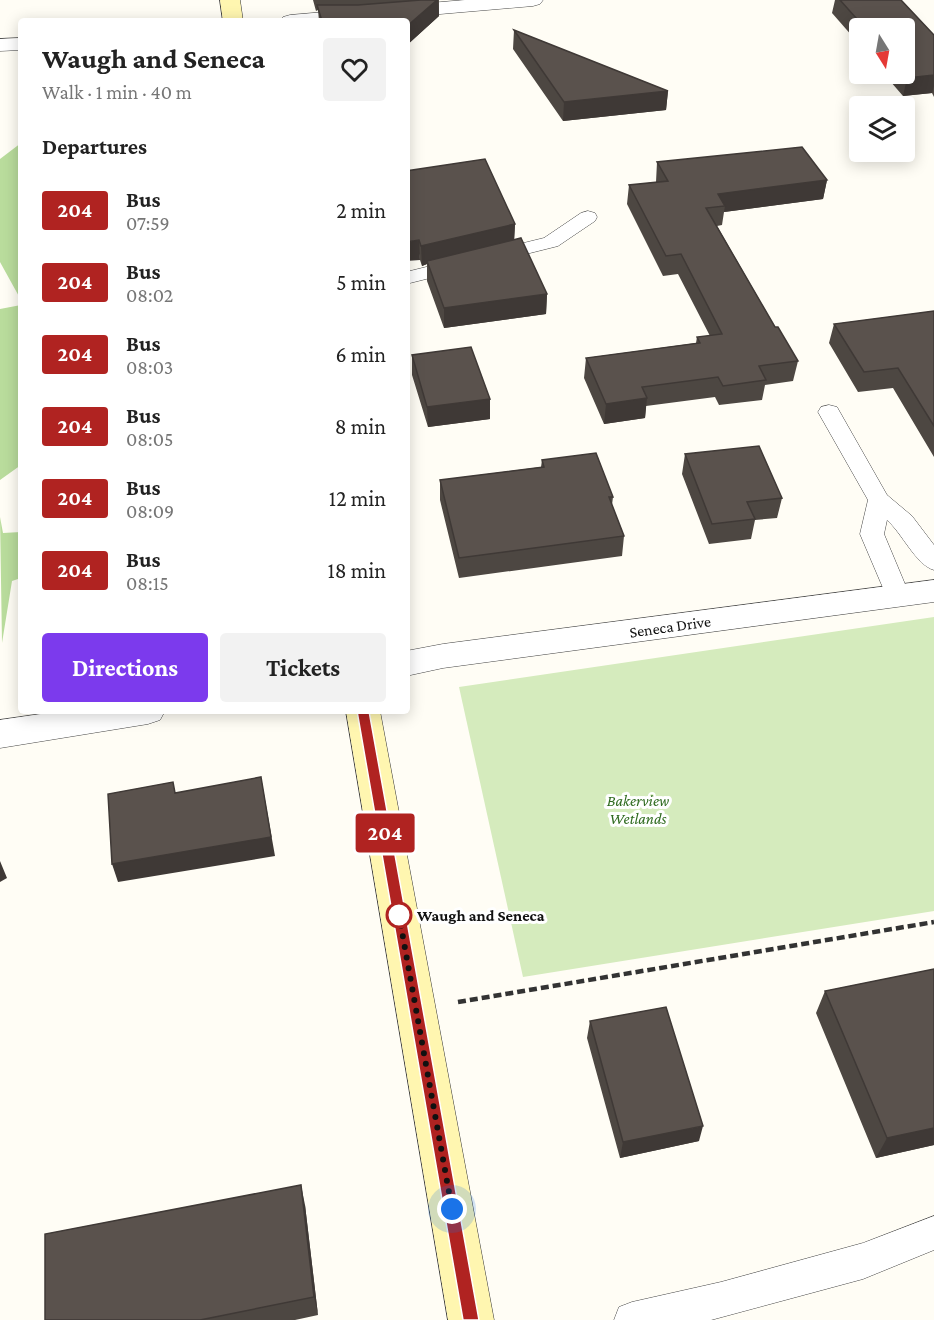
<!DOCTYPE html>
<meta charset="utf-8">
<style>
:root{--surface:#fff;--page:#f2f2f2;--text:#222;--muted:#767676;--accent:#7c3aed}
body{margin:0;font-family:"Crimson Pro",serif;background:var(--page);color:var(--text);height:100vh;display:flex;flex-direction:column;font-size:22px;white-space:nowrap}
*{box-sizing:border-box;margin:0}
p{font-size:20px;color:var(--muted)}
.icon{flex:none;width:33px;height:33px;fill:none;stroke:currentColor;stroke-width:2;stroke-linecap:round;stroke-linejoin:round}
.map{position:relative;flex:1;overflow:hidden}
.drawer{position:absolute;left:18px;top:18px;width:392px;height:696px;display:flex;flex-direction:column;background:var(--surface);border-radius:6px;box-shadow:0 3px 15px #0003}
.drawer>*{flex:none}
.badge{padding:0 12px;border-radius:4px;font-size:21px;line-height:39px}
.needle{width:39px;rotate:169deg}
.tools{position:absolute;left:849px;top:18px;display:grid;gap:12px}
.tools a{display:grid;place-items:center;width:66px;height:66px;border-radius:6px;background:var(--surface);box-shadow:0 3px 15px #0003;font-size:30px}
.you{position:absolute;width:30px;height:30px;margin:-15px;border:4px solid #fff;border-radius:50%;background:#1a73e8;box-shadow:0 0 0 9px #1a73e833}
.map>.badge{position:absolute;translate:-50% -50%;box-shadow:0 0 0 3px #fff}
h2{padding:0 24px;font-size:22px;line-height:54px}
.round{display:grid;place-items:center;flex:none;width:63px;height:63px;border-radius:6px;background:var(--page)}
.headline{display:flex;align-items:center;justify-content:space-between;height:102px;padding:0 24px}
h1{font-size:28px;font-weight:700;line-height:45px}
.primary-button{display:flex;gap:12px;margin-top:auto;padding:12px 24px}
.primary-button a{flex:1;height:69px;border-radius:6px;background:var(--accent);color:#fff;font-size:24px;font-weight:700;line-height:69px;text-align:center}
.primary-button a+a{background:var(--page);color:var(--text)}
ul{padding:0;list-style:none}
li{display:flex;align-items:center;gap:18px;height:72px;padding:0 24px}
li div{flex:1}
li b{display:block;font-size:22px}
li em{font-style:normal}
li .badge{min-width:66px;font-weight:700;text-align:center}
.map>svg:first-child{display:block}
.green{fill:#d5ebbd}
.forest{fill:#b9dc9c}
.lines{fill:none;stroke-linecap:round;stroke-linejoin:round}
.lane-casing{stroke:#444;stroke-width:1}
.street-casing{stroke:#444;stroke-width:1}
.secondary-casing{stroke:#333;stroke-width:1}
.path{stroke:#333;stroke-width:4.5;stroke-dasharray:8 4;stroke-linecap:butt}
.lane{fill:#fff;fill-rule:evenodd}
.street{fill:#fff;fill-rule:evenodd}
.secondary{fill:#fff6b0;fill-rule:evenodd}
.wall{fill:#4d4742}
.shaded-wall{fill:#3f3936}
.building{fill:#5a524d;stroke:#3f3936;stroke-width:1.5}
.line{fill:#b02321;stroke:#fff;stroke-width:1.5}
.walk{stroke:#111;stroke-width:6;stroke-dasharray:0 10.8}
.stop-dot{fill:#fff;stroke:#b02321;stroke-width:3}
.labels{text-anchor:middle;stroke-width:6;stroke-linejoin:round;paint-order:stroke}
.street-label{font-size:16px;fill:#111;stroke:#fff}
.park-label{font-size:16px;font-style:italic;fill:#2f6b1f;stroke:#fff}
.stop-label{font-size:16px;font-weight:bold;fill:#111;stroke:#fff;text-anchor:start}
</style>
<div class="map">
<svg width="934" height="1320" viewBox="0 0 934 1320">
<rect width="100%" height="100%" fill="#fffdf5"/>
<path class="green" d="M934,617v294l-411,66 -64,-290z"/>
<path class="forest" d="M21,143v157l-21,-38v-103z
M21,305v160l-21,15v-171z
M0,517l3,16 18,-1v46l-9,3 -10,62z"/>
<g class="lines">
<g class="lane-casing">
<path id="lane" d="M588,211l7,2 2,4 -2,4 -37,25 -152,38v-12l138,-34 37,-25z
M829,405l8,2 50,88 25,21 22,29v25c-18,-5 -32,-37 -47,-50l-3,14 26,62 -3,6 -9,3 -9,-3 -29,-68 8,-34 -50,-88 3,-5z
M934,1216v34l-71,29 -152,41h-97l5,-13 13,-5 89,-20 142,-39z"/>
</g>
<g class="street-casing">
<path id="street" d="M465,0h78l-3,4 -7,2 -174,15h-79l3,-4 7,-2z
M21,38v12l-21,1v-12z
M934,580v22l-491,66 -37,8v-25l37,-7z
M61,711h104l-5,9 -12,4 -148,24v-28z"/>
</g>
<g class="secondary-casing">
<path id="secondary" d="M220,0h20l3,21h-20z
M346,711h34l114,609h-46z"/>
</g>
<path class="path" d="M458,1002l476,-80"/>
<use href="#lane" class="lane"/>
<use href="#street" class="street"/>
<use href="#secondary" class="secondary"/>
</g>
<path class="wall" d="M313,0h126v16l-33,30v-25h-87l-1,-11 -2,1z
M835,0h66l33,35v62l-2,-4 -29,3 -19,-22h20v-46h-44v17l-28,-32z
M514,30l154,61 -2,19 -103,11 -50,-72z
M657,162l170,18 -4,19 -99,13 -2,13 -5,1 58,101 23,34 -5,20 -28,4 -3,15 -43,5 -4,-8 -69,9 -1,12 -41,6 -20,-46 2,-20 110,-15 1,-6 13,-1 -32,-62 -15,2 -36,-72 2,-19 27,-3z
M406,171l109,53 -1,16 33,54 -1,20 -102,14 -17,-47v-17l-5,2 -2,-6z
M934,311v146l-41,-69 -35,4 -29,-49 5,-19z
M412,355l78,44v20l-62,8 -16,-52z
M685,454l97,44 -5,20 -22,2 -4,19 -42,5 -27,-70z
M542,460l71,37 -1,8 12,31 -2,20 -163,22 -19,-78v-20l101,-13z
M934,969v176l-58,13 -60,-145 9,-22z
M590,1021l109,120 -79,17 -33,-120z
M305,1205l13,110 -23,5h-250z"/>
<path class="shaded-wall" d="M437,0h1l1,16 -33,30v-19z
M934,75v11l-2,7 -29,3 4,-18z
M668,91l-2,19 -103,11 1,-19z
M827,180l-4,19 -99,13 1,-6 -7,-12z
M515,224l-1,19 -87,18v3l-5,2 -1,-20z
M419,240l1,20 -14,1v-19z
M547,294l-1,20 -102,14v-20z
M647,398l-2,20 -41,6 2,-20z
M490,399v20l-62,8 -1,-20z
M261,777l14,79 -157,26 -6,-18z
M0,861l7,17 -7,4z
M703,1126l-4,15 -79,17 3,-16z
M934,1128v17l-58,13 11,-20z
M301,1185l4,20 13,110 -4,-18z"/>
<path class="building" d="M421,0h16l-31,27v-6h-84l-5,-16h41z
M840,0h61l33,35v40l-27,3 -3,-4v-46h-39z
M514,30l154,61 -104,11z
M802,147l25,33 -109,14 7,12 -19,2 69,119h3l20,34 -39,5 7,14 -43,6 -5,-9 -76,10 5,11 -41,6 -20,-46 114,-15 -3,-6 25,-3 -41,-80 -15,2 -37,-71 39,-4 -11,-19z
M485,159l30,65 -94,22 -2,-6 -13,2v-71z
M521,238l26,56 -103,14 -17,-47z
M934,311v115l-36,-58 -34,4 -30,-48z
M471,347l19,52 -63,8 -15,-52z
M759,446l23,52 -35,4 8,17 -43,5 -27,-70z
M596,453l17,44h-4l15,39 -165,22 -19,-78 104,-13 -2,-7z
M261,777l10,60 -159,27 -4,-70 65,-12 2,11z
M934,969v159l-47,10 -62,-147z
M666,1007l37,119 -80,16 -33,-121z
M301,1185l13,112 -114,23h-155v-86z"/>
<path class="line" d="M363,706l6,5 110,609h-16l-106,-609z"/>
<g class="lines">
<path class="walk" d="M399,915l53,294"/>
</g>
<circle class="stop-dot" cx="399" cy="915" r="12"/>
<g class="labels">
<g class="street-label">
<text transform="translate(670 626) rotate(-8)" y="6">Seneca Drive</text>
</g>
<g class="park-label">
<text x="638" y="806">Bakerview<tspan x="638" dy="18">Wetlands</tspan></text>
</g>
<g class="stop-label">
<text x="417" y="921">Waugh and Seneca</text>
</g>
</g>
</svg>
<div class="tools">
<a><svg class="needle" viewBox="-14 -14 28 28"><path d="M0-13l5 13h-10z" fill="#e53935"/><path d="M0 13l5-13h-10z" fill="#767676"/></svg></a>
<a><svg class="icon" aria-label="layers" viewBox="0 0 24 24"><path d="M12 4l9 5-9 5-9-5zM3 14l9 5 9-5"/></svg></a>
</div>
<div class="you" style="left:452px;top:1209px"></div>
<b class="badge" style="left:385px;top:833px;background:#b02321;color:#fff">204</b>
<section class="drawer">
<div class="headline"><div><h1>Waugh and Seneca</h1><p>Walk · 1 min · 40 m</p></div><a class="round"><svg class="icon" aria-label="heart" viewBox="0 0 24 24"><path d="M12 20l-8-8c-3-5 5-10 8-4 3-6 11-1 8 4z"/></svg></a></div>
<h2>Departures</h2>
<ul>
<li><span class="badge" style="background:#b02321;color:#fff">204</span><div><b>Bus</b><p>07:59</p></div><em>2 min</em></li>
<li><span class="badge" style="background:#b02321;color:#fff">204</span><div><b>Bus</b><p>08:02</p></div><em>5 min</em></li>
<li><span class="badge" style="background:#b02321;color:#fff">204</span><div><b>Bus</b><p>08:03</p></div><em>6 min</em></li>
<li><span class="badge" style="background:#b02321;color:#fff">204</span><div><b>Bus</b><p>08:05</p></div><em>8 min</em></li>
<li><span class="badge" style="background:#b02321;color:#fff">204</span><div><b>Bus</b><p>08:09</p></div><em>12 min</em></li>
<li><span class="badge" style="background:#b02321;color:#fff">204</span><div><b>Bus</b><p>08:15</p></div><em>18 min</em></li>
</ul>
<div class="primary-button"><a>Directions</a><a>Tickets</a></div>
</section>
</div>
